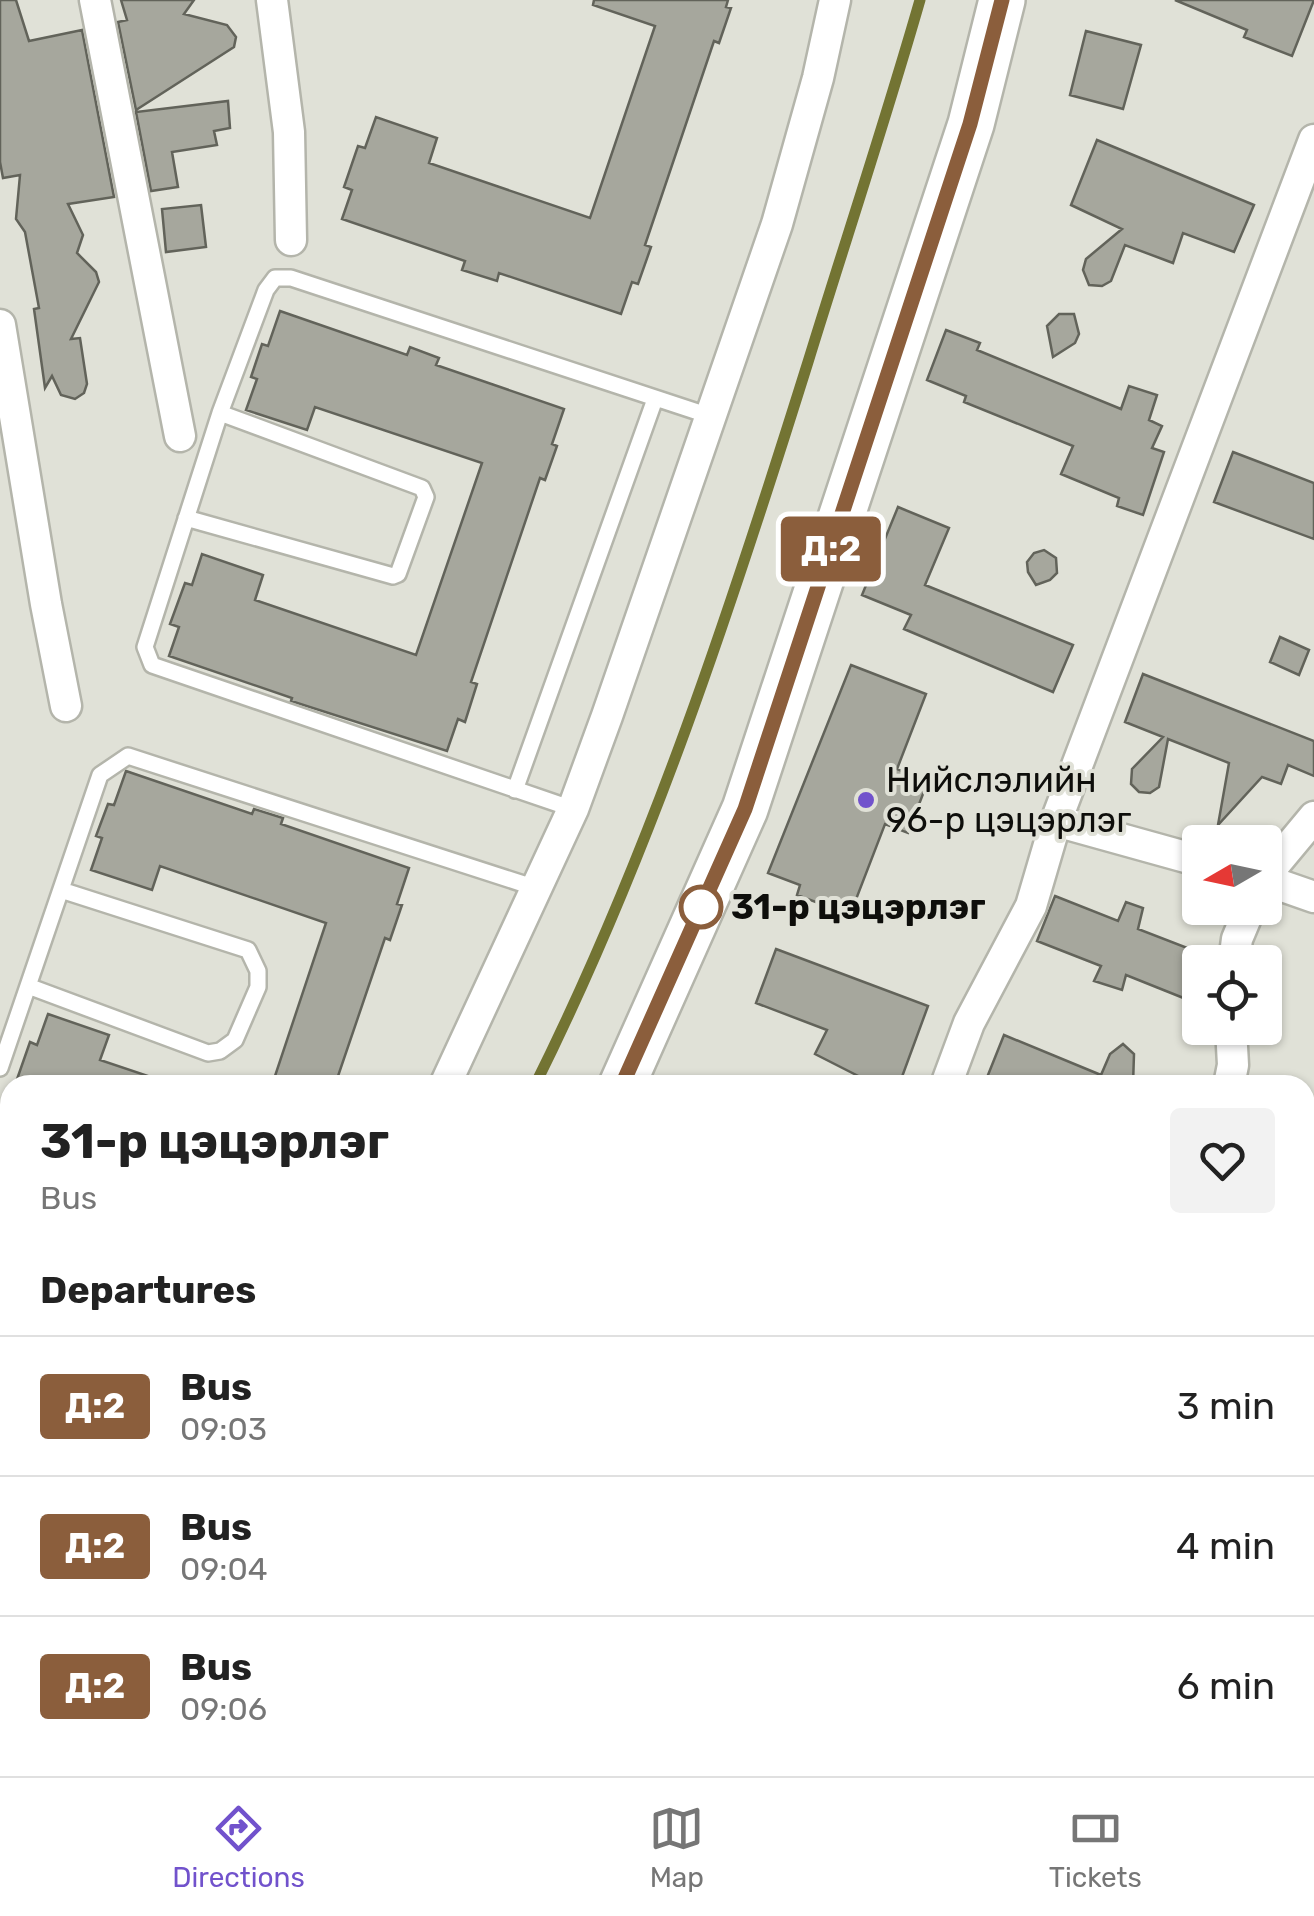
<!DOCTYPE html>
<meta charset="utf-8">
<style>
:root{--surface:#fff;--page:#f2f2f2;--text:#222;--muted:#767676;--line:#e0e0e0;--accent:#7152cc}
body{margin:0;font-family:Rubik,sans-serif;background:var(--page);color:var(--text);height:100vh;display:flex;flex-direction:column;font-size:38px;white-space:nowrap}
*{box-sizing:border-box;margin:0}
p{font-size:32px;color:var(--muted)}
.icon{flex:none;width:55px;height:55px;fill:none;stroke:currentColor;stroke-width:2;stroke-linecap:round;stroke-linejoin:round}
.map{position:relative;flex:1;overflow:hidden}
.drawer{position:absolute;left:0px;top:1075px;width:1315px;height:702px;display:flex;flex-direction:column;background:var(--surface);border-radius:30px 30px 0 0;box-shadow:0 2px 8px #0004}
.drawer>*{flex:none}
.badge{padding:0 20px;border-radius:8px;font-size:35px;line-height:65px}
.needle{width:65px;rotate:261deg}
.buttons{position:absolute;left:1182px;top:825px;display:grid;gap:20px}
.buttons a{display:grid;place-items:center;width:100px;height:100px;border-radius:10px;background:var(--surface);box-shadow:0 2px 8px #0004;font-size:50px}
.map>.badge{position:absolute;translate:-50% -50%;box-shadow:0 0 0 5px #fff}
h2{padding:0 40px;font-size:38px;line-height:90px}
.round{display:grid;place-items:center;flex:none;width:105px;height:105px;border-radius:10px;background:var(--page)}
.overview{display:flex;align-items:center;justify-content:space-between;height:170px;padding:0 40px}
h1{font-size:48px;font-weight:700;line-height:75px}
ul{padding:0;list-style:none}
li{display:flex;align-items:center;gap:30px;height:140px;padding:0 40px;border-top:2px solid var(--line)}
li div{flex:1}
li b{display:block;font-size:38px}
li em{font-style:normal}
li .badge{min-width:110px;font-weight:700;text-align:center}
.menu{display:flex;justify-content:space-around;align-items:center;height:140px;border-top:2px solid var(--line);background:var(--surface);font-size:28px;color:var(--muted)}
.menu a{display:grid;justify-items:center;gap:5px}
.menu .on{color:var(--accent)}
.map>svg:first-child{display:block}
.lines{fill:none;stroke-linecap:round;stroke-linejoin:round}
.stream{stroke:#737433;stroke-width:11}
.building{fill:#a6a79d;stroke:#62635a;stroke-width:2.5}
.lane-casing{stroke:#b4b5ab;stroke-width:20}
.street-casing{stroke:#b4b5ab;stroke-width:35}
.secondary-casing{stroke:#b4b5ab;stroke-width:50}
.lane{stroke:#fff;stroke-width:15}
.street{stroke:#fff;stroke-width:30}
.secondary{stroke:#fff;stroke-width:45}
.line-casing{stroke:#fff;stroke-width:22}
.line{stroke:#8b5e3c;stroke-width:15}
.poi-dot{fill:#7152cc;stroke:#e0e1d7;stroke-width:4}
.stop-dot{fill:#fff;stroke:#8b5e3c;stroke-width:5}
.labels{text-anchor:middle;stroke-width:8;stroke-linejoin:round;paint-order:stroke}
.poi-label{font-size:35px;fill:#0e0e0b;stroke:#e0e1d7;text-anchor:start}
.stop-label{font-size:35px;font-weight:bold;fill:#0e0e0b;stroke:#e0e1d7;text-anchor:start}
</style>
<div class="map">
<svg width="1314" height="1776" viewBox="0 0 1314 1776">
<rect width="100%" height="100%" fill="#e0e1d7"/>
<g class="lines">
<path class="stream" d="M535,1085c115,-231 196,-477 273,-723 37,-120 77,-240 112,-362
M72,1776l8,-8"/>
</g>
<path class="building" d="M0,0h16l13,41 53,-11 32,167 -46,7 15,31 -6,18 19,19 3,10 -28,57 9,-1 7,46 -3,9 -9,6 -14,-4 -9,-19 -7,12 -11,-79 5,-1 -14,-76 -9,-13 4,-44 -17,3 -3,-16z
M121,0h73l-10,14 43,11 9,12 -2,10 -98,63 -18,-88 9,-2z
M594,0h134l-2,7 5,1 -12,35 -5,-2 -69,204 6,2 -13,37 -6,-2 -11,32 -122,-41 -2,8 -35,-11 3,-9 -123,-42 10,-29 -8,-3 14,-41 7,2 11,-31 61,21 -8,25 161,55 65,-192 -62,-21z
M1175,0h139l-22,56 -48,-19 3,-7z
M1086,31l55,14 -18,64 -53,-14z
M228,101l2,27 -16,3 3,14 -45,7 6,35 -27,4 -15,-79z
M1097,140l157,65 -20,47 -51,-19 -10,30 -48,-18 -14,36 -9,5 -13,-1 -6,-15 3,-11 36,-30 -51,-24z
M201,205l5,42 -40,5 -4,-43z
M280,311l127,44 3,-8 29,11 -3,7 128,44 -12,35 5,2 -12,34 -5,-2 -69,204 6,2 -12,38 -7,-3 -11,32 -156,-50 1,-3 -123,-42 10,-29 -9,-3 15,-41 7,2 10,-31 61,21 -8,25 161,55 66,-192 -167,-56 -8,23 -61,-20 11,-31 -6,-2 11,-33 6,2z
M1059,314h15l5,20 -4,9 -22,14 -6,-31z
M946,330l34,13 -3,7 144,59 8,-23 28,9 -8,25 13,6 -10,22 12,4 -21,63 -26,-9 2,-8 -58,-24 12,-28 -109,-44 2,-6 -39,-16z
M1233,452l81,31v56l-100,-37z
M898,507l51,21 -24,57 148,60 -20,47 -149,-63 7,-14 -49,-20z
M1044,550l12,8 1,15 -7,7 -14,5 -8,-13 -1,-10 7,-9z
M1280,637l29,13 -10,25 -29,-13z
M851,665l75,29 -29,75 31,12 -20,52 -23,-9 -35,91 -53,-20 3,-10 -32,-12z
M1143,674l171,67v35l-26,-11 -7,19 -19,-7 -44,48 11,-62 -61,-24 -9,48 -9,6 -11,-1 -8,-8 1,-15 31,-32 -38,-15z
M126,771l126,43 2,-5 29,9 -2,6 128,44 -12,36 5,1 -12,35 -5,-2 -50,147h-63l54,-162 -166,-57 -8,24 -61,-20 11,-32 -6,-2 12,-32 6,1z
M1055,896l63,25 8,-19 17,6 -5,21 70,27 -2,6h-6v15l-9,24 -65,-26 -4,15 -28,-9 7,-15 -64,-25z
M776,949l152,57 -29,79h-23l-61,-31 12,-24 -71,-27z
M48,1014l61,21 -9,25 60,20 -1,5h-144l15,-43 7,3z
M1004,1035l97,40 9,-21 13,-10 11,10 -1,31h-149z"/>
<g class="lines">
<g class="lane-casing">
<path id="lane" d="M186,518l207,58 5,-2 28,-77 -4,-9 -202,-75
M515,790l140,-391
M573,809l-421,-144 -7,-18 75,-234 46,-123 9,-12h16l419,138
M28,986l180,67 12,-2 15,-11 23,-53v-16l-10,-21 -187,-60
M0,1068l100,-293 28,-19 408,132
M0,1152l10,3
M0,1234l10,4
M1305,1487l9,4
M0,1752l10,-69"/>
</g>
<g class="street-casing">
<path id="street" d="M95,0l85,436
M272,0l17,132 2,108
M0,325l46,279 20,102
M1056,821l144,40
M1265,876l49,-59
M1265,880l49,17
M1234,962l3,-23 13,-31
M445,1085l128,-276 34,-93 170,-492 41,-146 17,-78
M946,1085l23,-62 62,-117 25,-85 258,-681
M1229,1085l4,-20 -2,-37
M1305,1114l9,3
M1305,1315l9,4
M1305,1729l9,4
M0,1767l10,-12
M422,1768l14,8
M885,1768l16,8"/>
</g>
<g class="secondary-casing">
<path id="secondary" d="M622,1085l123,-276 226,-685 31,-124
M202,1776l6,-8"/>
</g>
<use href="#lane" class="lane"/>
<use href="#street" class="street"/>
<use href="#secondary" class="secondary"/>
</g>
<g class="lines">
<g class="line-casing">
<path id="line" d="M622,1085l123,-276 225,-685 32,-124"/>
</g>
<use href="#line" class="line"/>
</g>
<circle class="poi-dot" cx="866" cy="800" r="10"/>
<circle class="stop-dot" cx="701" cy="907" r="20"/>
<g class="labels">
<g class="poi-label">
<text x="886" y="792">Нийслэлийн<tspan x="886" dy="40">96-р цэцэрлэг</tspan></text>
</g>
<g class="stop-label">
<text x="731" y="919">31-р цэцэрлэг</text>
</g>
</g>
</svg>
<div class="buttons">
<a><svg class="needle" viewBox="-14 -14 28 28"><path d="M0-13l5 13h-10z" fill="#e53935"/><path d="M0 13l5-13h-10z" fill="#767676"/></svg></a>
<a><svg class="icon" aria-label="locate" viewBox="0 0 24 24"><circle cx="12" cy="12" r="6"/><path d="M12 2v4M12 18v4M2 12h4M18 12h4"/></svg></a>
</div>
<b class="badge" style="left:831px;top:549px;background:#8b5e3c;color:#fff">Д:2</b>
<section class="drawer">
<div class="overview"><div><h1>31-р цэцэрлэг</h1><p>Bus</p></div><a class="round"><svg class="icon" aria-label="heart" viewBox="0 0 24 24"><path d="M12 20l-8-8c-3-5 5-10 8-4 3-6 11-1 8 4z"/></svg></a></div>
<h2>Departures</h2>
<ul>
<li><span class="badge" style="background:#8b5e3c;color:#fff">Д:2</span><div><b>Bus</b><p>09:03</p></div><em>3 min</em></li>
<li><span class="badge" style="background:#8b5e3c;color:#fff">Д:2</span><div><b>Bus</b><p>09:04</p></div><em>4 min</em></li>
<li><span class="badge" style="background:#8b5e3c;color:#fff">Д:2</span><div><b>Bus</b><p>09:06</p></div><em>6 min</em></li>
</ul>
</section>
</div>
<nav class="menu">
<a class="on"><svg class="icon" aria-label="directions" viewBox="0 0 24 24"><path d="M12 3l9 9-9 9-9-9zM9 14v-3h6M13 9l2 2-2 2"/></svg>Directions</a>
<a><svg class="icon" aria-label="map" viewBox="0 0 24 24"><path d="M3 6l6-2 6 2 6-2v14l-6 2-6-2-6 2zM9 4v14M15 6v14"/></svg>Map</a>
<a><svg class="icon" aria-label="tickets" viewBox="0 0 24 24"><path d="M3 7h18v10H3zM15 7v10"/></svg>Tickets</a>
</nav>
